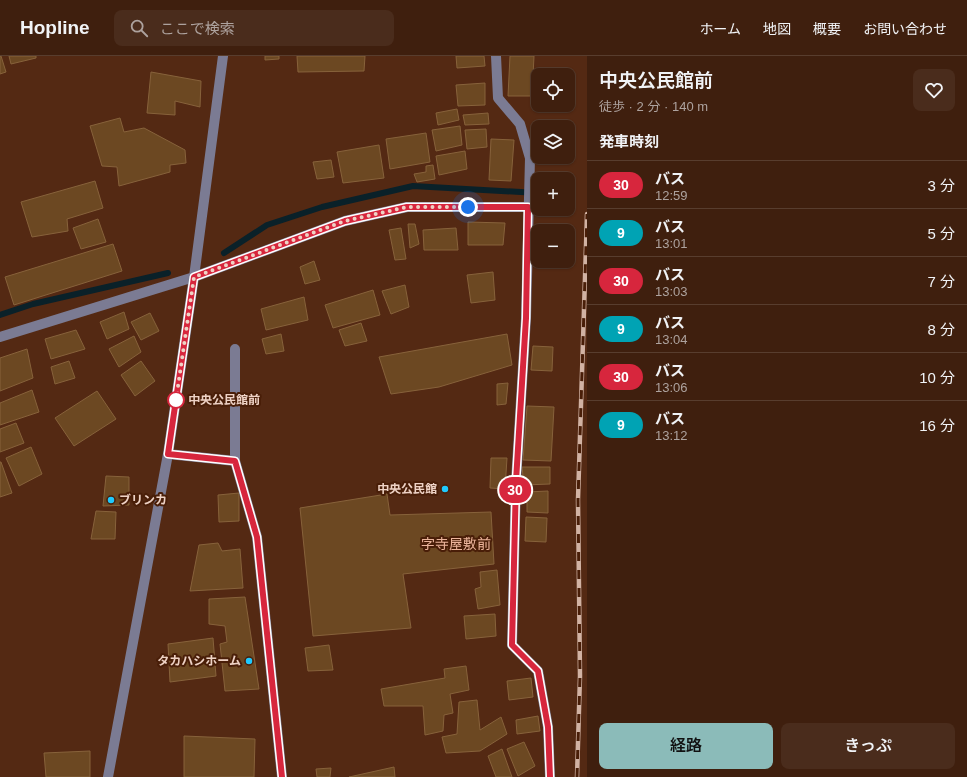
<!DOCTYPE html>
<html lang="ja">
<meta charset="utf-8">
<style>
:root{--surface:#3f1f0e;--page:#4a2c1c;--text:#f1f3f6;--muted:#ada29e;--line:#583d2e;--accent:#8bbbb9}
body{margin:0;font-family:Helvetica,"Noto Sans JP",sans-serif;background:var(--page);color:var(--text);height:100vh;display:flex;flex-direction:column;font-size:15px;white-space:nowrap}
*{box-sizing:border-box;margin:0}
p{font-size:13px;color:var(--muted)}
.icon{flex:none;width:22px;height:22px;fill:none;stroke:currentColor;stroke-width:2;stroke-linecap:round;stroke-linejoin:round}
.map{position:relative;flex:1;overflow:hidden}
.drawer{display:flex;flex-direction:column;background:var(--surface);width:380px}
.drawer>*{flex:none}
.badge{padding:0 8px;border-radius:13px;font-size:14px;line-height:26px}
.fabs{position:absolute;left:531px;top:12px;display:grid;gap:8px}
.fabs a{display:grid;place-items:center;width:44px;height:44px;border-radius:8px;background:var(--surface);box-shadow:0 1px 3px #0004,0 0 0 1px var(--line);font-size:20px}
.you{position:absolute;width:20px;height:20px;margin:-10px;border:3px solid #fff;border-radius:50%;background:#1a73e8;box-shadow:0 0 0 6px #1a73e833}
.map>.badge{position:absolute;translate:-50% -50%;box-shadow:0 0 0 2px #fff}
h2{padding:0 12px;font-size:15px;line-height:36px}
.round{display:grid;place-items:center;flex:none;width:42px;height:42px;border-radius:8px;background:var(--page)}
.head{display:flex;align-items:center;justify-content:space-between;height:68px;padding:0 12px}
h1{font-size:19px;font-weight:600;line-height:30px}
.button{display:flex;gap:8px;margin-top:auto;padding:8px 12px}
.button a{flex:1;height:46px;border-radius:8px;background:var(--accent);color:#111;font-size:16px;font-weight:600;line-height:46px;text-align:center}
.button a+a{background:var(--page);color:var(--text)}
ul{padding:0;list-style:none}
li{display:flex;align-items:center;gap:12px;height:48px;padding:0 12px;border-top:1px solid var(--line)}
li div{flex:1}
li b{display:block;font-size:15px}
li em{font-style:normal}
li .badge{min-width:44px;font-weight:700;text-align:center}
header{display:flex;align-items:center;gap:24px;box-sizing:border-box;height:56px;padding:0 20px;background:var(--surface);border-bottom:1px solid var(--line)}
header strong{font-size:19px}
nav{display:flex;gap:22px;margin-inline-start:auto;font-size:14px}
.search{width:280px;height:36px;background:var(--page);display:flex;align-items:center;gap:10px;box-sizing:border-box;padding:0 14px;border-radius:8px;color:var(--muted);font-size:15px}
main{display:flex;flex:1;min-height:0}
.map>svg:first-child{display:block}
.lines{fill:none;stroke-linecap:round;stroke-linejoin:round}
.stream{stroke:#0a2129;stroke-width:6}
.building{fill:#6c4822;stroke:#87623b}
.minor{stroke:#7b7b93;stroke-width:10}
.rail-casing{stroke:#d1b2a3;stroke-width:4.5}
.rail{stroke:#491e08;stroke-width:3;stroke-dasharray:9;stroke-linecap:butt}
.line-casing{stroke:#fff;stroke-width:9}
.line{stroke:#d7263d;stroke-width:6}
.walk{stroke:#eed2c5;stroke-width:4;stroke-dasharray:0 7.2}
.stop-dot{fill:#fff;stroke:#d7263d;stroke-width:2}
.poi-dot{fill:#1fc9fd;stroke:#491e08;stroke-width:1.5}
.labels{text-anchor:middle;stroke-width:4;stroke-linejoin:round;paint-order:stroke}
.stop-label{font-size:12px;font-weight:bold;fill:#eed2c5;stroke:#491e08;text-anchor:start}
.poi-label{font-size:12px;font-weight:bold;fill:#eed2c5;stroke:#491e08;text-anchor:end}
.quarter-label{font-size:14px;fill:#ecb59c;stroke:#491e08}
</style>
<header>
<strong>Hopline</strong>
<div class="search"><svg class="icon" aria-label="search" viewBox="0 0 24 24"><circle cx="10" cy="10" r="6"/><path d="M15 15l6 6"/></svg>ここで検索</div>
<nav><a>ホーム</a><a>地図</a><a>概要</a><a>お問い合わせ</a></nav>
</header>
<main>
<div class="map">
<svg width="587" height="721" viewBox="0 0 587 721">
<rect width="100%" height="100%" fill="#542913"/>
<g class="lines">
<path class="stream" d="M224,197l43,-28 55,-18 91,-21 125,7
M0,259l33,-11 135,-31"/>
</g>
<path class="building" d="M0,0h1l5,16 -6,2z
M9,0h27v2l-25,6z
M265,0h14v3l-14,1z
M297,0h68l-1,15 -66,1z
M456,0h28l1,10 -28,2z
M510,0h24l-2,40h-24z
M151,16l50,9 -1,26 -25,-6v14l-28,-2z
M485,27v22l-27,1 -2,-21z
M457,53l2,11 -21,5 -2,-12z
M488,57l1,11 -24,1 -2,-10z
M120,62l4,14 20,-4 41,22 1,13 -16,2v7l-51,14 -2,-19 -15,-1 -12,-40z
M460,70l2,19 -26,6 -4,-21z
M486,73l1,18 -20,2 -2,-19z
M426,77l4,29 -40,7 -4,-30z
M491,83l23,1 -3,41 -22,-1z
M379,89l5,33 -41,5 -6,-31z
M465,95l2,18 -28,6 -3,-19z
M331,104l3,17 -17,2 -4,-17z
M433,109l2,14 -18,3 -3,-8 12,-2v-6z
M95,125l8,27 -36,11 1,12 -36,6 -11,-35z
M98,163l8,23 -25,7 -8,-21z
M468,166l37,1 -2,22h-35z
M408,168h7l4,20 -9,4z
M401,172l5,31 -11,1 -6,-30z
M456,172l2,22h-34l-1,-20z
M113,188l9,27 -108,34 -9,-28z
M314,205l6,19 -15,4 -5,-17z
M493,216l2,28 -24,3 -4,-28z
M405,229l4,22 -18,7 -9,-23z
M373,234l7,25 -47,13 -8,-23z
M304,241l4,23 -42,10 -5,-21z
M124,256l5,17 -22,10 -7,-17z
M150,257l9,18 -18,9 -10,-18z
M361,267l6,18 -22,5 -6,-16z
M76,274l9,19 -34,10 -6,-20z
M281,278l3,17 -18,3 -4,-15z
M507,278l5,31 -73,22 -48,7 -12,-37z
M134,280l7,16 -22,15 -10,-18z
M533,290l20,1 -1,24 -21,-1z
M27,293l6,29 -33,13v-33z
M69,305l6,17 -20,6 -4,-17z
M141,305l14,20 -20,15 -14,-21z
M508,327l-2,21 -9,1v-21z
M32,334l7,22 -39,13v-22z
M97,335l19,28 -42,27 -19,-28z
M527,350l27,1 -3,54 -28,-1z
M16,367l8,20 -24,9v-23z
M31,391l11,27 -23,12 -13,-28z
M491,402h16l-2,31 -15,-1z
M0,406h1l11,31 -12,4z
M522,411h28v17l-26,1z
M106,420l23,1v28l-26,1z
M548,435v22l-21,-1v-20z
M239,437v28l-20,1 -1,-27z
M387,438l3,21 101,-3 3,52 -91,10 8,54 -98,8 -13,-128z
M96,455l20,1 -1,27h-24z
M526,461l21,1 -1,24 -21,-1z
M218,487l4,8 18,-2 3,39 -53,3 9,-46z
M497,514l3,35 -22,4 -3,-20 6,-2 -1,-15z
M245,541l14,92 -34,2 -5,-47 7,-2 -2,-16 -16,-2v-25z
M495,558l1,22 -30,3 -2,-23z
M213,582l3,38 -46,6 -2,-38z
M329,589l4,25 -25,1 -3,-23z
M466,610l3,24 -19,4 3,19 -9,2 -1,16 -18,4 -2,-29h-39l-3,-17 64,-11 -1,-9z
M531,622l2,19 -24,3 -2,-19z
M477,644l3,30 21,-13 6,17 -27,17 -34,2 -4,-16 15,-3 2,-32z
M538,660l2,15 -23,3 -1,-14z
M184,680l71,3 -1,38h-70z
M524,686l11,24 -17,10 -11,-27z
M502,693l10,28h-16l-8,-21z
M90,695v26h-44l-2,-24z
M394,711l1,10h-46z
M331,712l-1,9h-13l-1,-8z"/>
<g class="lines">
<path class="minor" d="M496,0l2,42 22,26 10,34 -4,160 -10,163 -4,164 26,26 10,56 2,50
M0,281l194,-60 151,-56 62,-14h121
M235,293v112l22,76 25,240
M168,398l67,7
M108,721l60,-323 26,-177 29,-221"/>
<g class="rail-casing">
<path id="rail" d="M577,721l3,-101 -2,-176 9,-286"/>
</g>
<use href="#rail" class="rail"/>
</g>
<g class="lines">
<g class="line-casing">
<path id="line" d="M282,721l-25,-240 -22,-76 -67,-7 26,-177 151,-56 62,-14h121l-2,111 -10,163 -4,164 26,26 10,56 2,50"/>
</g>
<use href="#line" class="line"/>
<path class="walk" d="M176,344l18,-123 151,-56 62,-14h61"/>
</g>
<circle class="stop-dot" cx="176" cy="344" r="8"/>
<g class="poi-dot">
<circle cx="445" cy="433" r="4"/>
<circle cx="111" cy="444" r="4"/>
<circle cx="249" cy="605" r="4"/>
</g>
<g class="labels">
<g class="stop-label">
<text x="188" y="348">中央公民館前</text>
</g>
<g class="poi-label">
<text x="437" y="437">中央公民館</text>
<text x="119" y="448" text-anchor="start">ブリンカ</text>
<text x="241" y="609">タカハシホーム</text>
</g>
<g class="quarter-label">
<text x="456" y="493">字寺屋敷前</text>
</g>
</g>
</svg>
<div class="fabs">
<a><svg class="icon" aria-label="locate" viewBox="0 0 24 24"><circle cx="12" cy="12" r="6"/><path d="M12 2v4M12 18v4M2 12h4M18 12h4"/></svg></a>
<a><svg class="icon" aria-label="layers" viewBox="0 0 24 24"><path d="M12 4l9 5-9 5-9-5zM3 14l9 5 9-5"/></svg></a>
<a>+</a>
<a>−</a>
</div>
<div class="you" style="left:468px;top:151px"></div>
<b class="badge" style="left:515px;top:434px;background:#d7263d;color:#fff">30</b>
</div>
<section class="drawer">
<div class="head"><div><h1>中央公民館前</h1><p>徒歩 · 2 分 · 140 m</p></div><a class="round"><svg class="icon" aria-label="heart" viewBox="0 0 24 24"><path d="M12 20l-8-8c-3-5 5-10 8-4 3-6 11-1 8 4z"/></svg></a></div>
<h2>発車時刻</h2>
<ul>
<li><span class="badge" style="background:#d7263d;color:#fff">30</span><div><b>バス</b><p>12:59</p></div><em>3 分</em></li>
<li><span class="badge" style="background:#00a3b4;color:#fff">9</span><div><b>バス</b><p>13:01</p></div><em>5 分</em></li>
<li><span class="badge" style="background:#d7263d;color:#fff">30</span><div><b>バス</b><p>13:03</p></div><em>7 分</em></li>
<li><span class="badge" style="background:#00a3b4;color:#fff">9</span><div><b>バス</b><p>13:04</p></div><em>8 分</em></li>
<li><span class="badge" style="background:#d7263d;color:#fff">30</span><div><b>バス</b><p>13:06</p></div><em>10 分</em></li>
<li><span class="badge" style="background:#00a3b4;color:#fff">9</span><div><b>バス</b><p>13:12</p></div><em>16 分</em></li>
</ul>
<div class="button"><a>経路</a><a>きっぷ</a></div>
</section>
</main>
